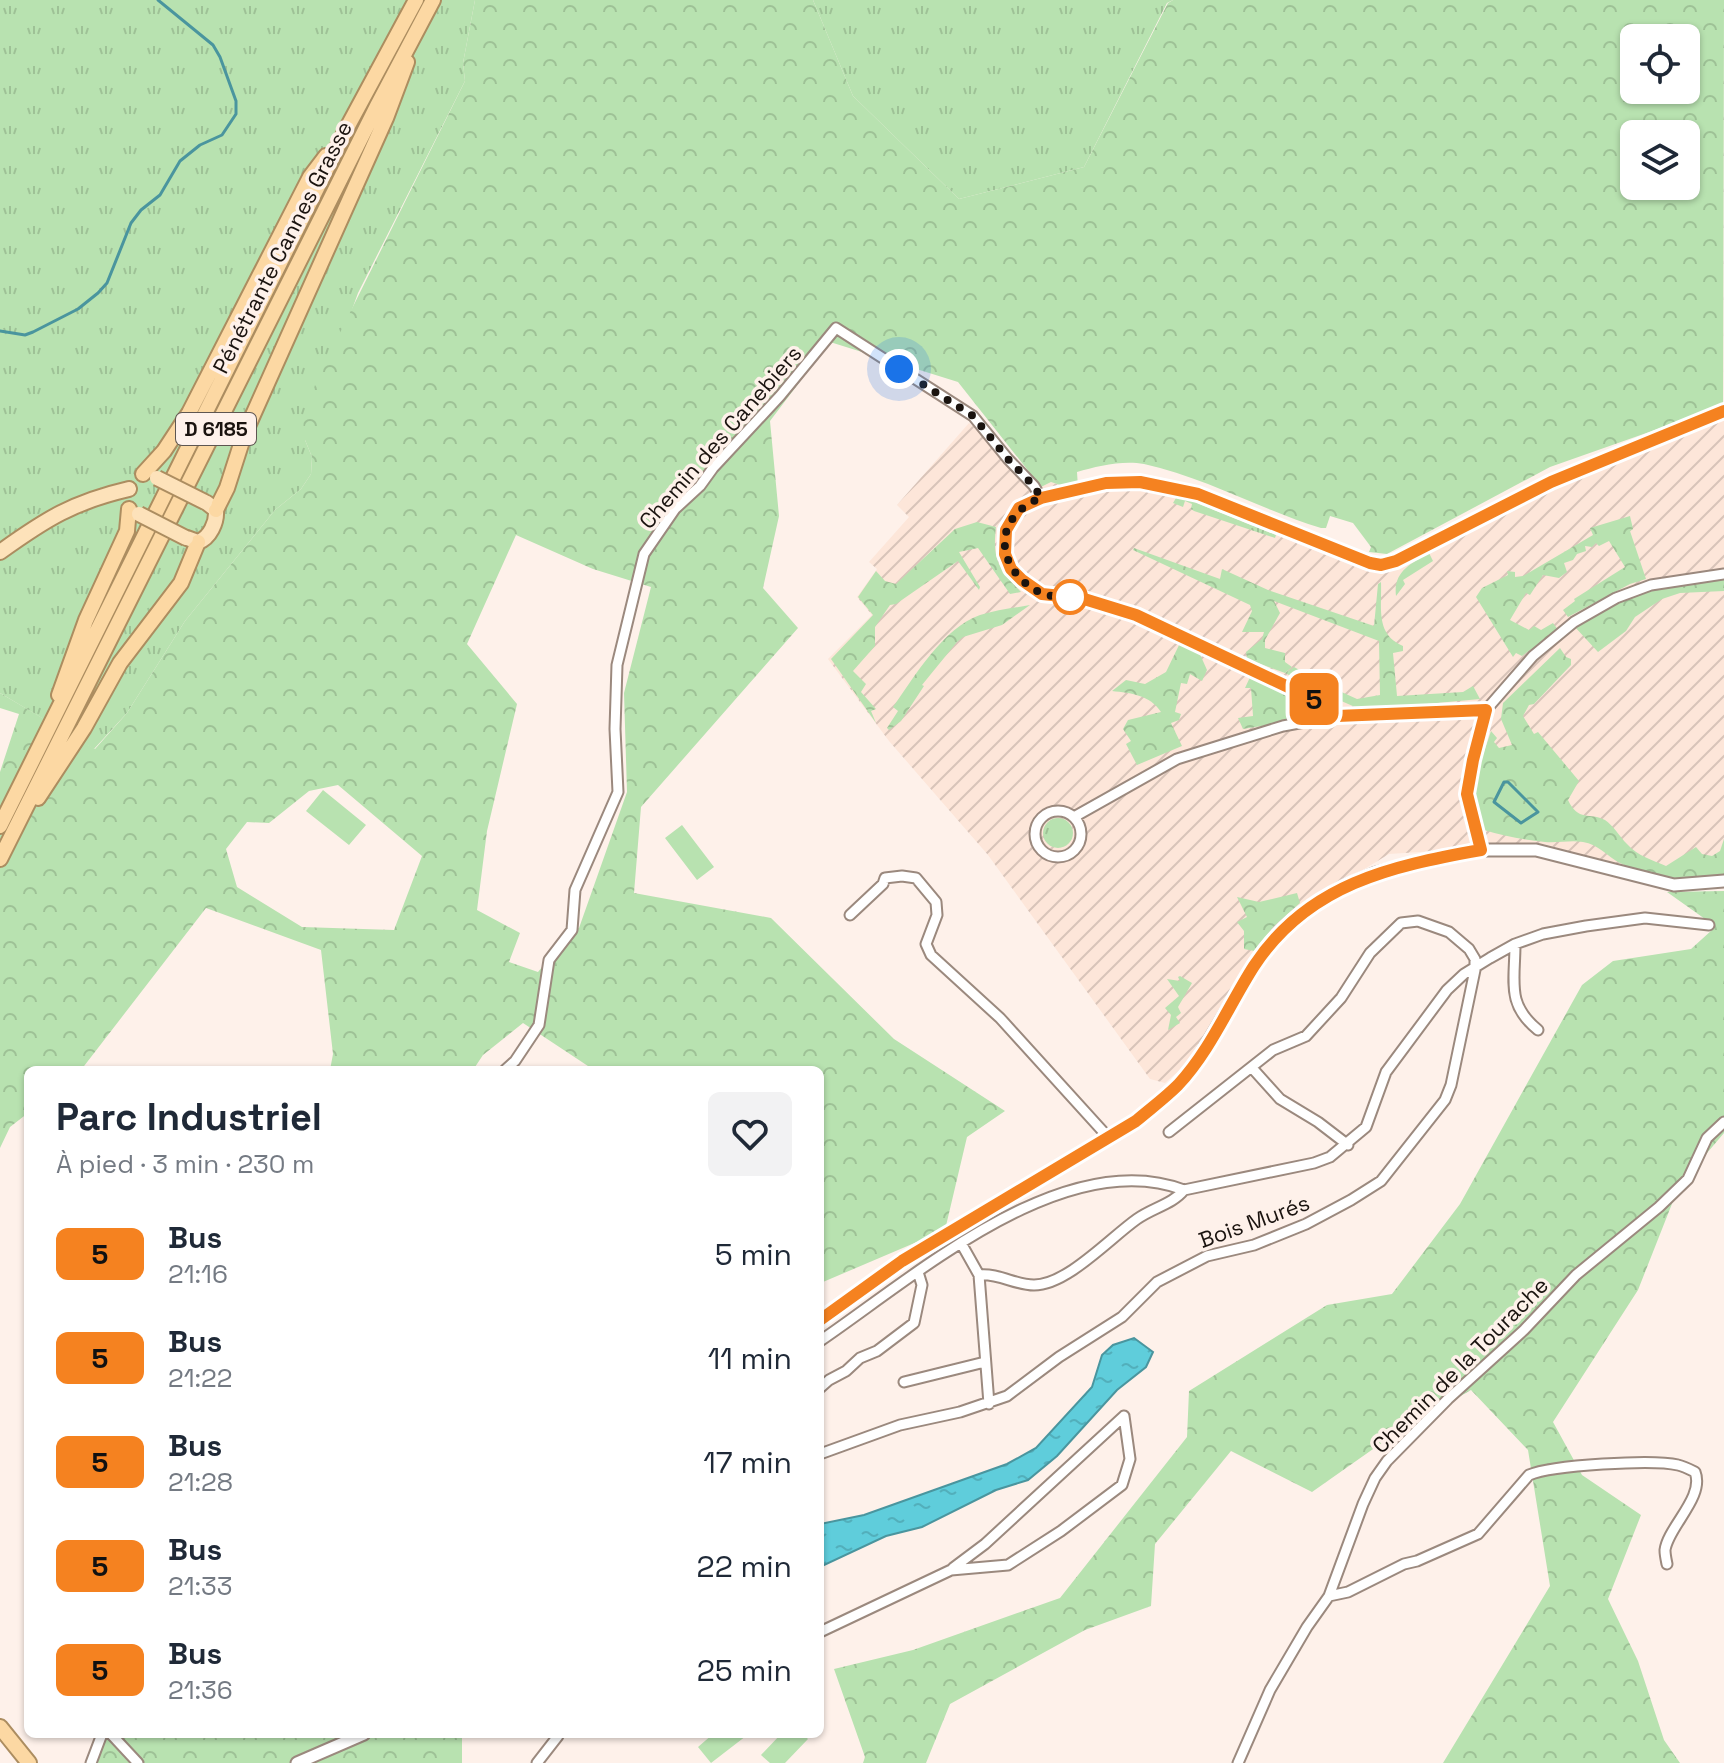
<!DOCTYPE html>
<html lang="fr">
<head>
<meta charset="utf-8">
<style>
  :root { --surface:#fff; --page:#f2f2f3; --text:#1f2937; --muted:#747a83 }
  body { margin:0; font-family:"Space Grotesk",sans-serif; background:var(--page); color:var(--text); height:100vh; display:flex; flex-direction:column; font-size:30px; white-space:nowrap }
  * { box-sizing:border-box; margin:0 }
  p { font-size:26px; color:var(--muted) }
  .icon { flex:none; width:44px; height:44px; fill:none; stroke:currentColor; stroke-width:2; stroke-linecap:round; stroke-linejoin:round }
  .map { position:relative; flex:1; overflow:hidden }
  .side { position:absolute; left:24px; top:1066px; width:800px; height:672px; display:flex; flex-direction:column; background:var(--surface); border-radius:12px; box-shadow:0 2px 6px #0004 }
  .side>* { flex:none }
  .badge { padding:0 16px; border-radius:12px; font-size:28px; line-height:52px }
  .fabs { position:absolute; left:1620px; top:24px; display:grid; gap:16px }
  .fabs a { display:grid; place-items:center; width:80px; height:80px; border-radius:12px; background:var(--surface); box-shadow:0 2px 6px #0004; font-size:40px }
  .you { position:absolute; width:40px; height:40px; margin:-20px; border:6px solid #fff; border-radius:50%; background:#1a73e8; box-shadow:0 0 0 12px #1a73e833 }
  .map>.badge { position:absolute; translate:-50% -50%; box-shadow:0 0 0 4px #fff }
  .round { display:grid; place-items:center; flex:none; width:84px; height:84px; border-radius:12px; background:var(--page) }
  .summary { display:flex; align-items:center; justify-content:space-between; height:136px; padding:0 32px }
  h1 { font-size:38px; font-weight:700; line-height:60px }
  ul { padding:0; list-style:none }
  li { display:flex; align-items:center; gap:24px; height:104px; padding:0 32px }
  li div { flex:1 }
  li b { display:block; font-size:30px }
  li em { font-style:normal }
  li .badge { min-width:88px; font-weight:700; text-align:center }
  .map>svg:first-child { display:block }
  .industrial { fill:url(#industrial-furrows) }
  .grass { fill:url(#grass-tufts) }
  .forest { fill:url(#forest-crowns); fill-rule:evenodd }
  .green { fill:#b8e2b0 }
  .water { fill:url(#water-ripples); stroke:#4a959e; stroke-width:2 }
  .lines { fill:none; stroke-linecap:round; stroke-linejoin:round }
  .stream { stroke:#4a959e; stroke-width:3 }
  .minor-casing { stroke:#9b897e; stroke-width:13 }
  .tertiary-casing { stroke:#9b897e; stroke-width:15 }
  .primary-casing { stroke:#ac8d60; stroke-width:18 }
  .trunk-casing { stroke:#ac8d60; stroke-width:18 }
  .minor { stroke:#fff; stroke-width:9 }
  .tertiary { stroke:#fff; stroke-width:11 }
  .primary { stroke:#fde2ba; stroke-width:14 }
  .trunk { stroke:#fcd8a3; stroke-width:14 }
  .primary-bridge-casing { stroke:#ac8d60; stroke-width:18; stroke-linecap:butt }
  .primary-bridge { stroke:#fde2ba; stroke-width:14 }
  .line-casing { stroke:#fff; stroke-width:18 }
  .line { stroke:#f58220; stroke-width:12 }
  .walk { stroke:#1a130f; stroke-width:8; stroke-dasharray:0 14.4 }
  .stop-dot { fill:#fff; stroke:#f58220; stroke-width:4 }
  .labels { text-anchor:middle; stroke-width:7; stroke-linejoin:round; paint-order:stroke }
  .shield { fill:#fef1ea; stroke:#5e5651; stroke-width:2 }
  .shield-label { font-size:20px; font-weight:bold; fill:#1a130f }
  .street-label { font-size:22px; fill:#1a130f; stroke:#fef1ea }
</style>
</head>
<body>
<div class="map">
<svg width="1724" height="1763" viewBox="0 0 1724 1763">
  <defs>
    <pattern id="industrial-furrows" width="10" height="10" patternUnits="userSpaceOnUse" patternTransform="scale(2)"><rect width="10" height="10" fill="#fde6d9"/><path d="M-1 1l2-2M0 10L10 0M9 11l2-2" fill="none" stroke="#d8c4b9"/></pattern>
    <pattern id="grass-tufts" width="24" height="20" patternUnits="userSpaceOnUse" patternTransform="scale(2)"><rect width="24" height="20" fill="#b8e2b0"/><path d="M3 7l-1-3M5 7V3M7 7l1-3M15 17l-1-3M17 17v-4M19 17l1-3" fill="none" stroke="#9ec196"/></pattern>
    <pattern id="forest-crowns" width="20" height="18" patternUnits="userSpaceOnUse" patternTransform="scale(2)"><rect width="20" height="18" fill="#b8e2b0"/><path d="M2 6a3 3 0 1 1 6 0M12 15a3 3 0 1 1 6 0" fill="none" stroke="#9ec196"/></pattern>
    <pattern id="water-ripples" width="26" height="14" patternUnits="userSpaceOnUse" patternTransform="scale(2)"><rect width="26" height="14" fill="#5fcddb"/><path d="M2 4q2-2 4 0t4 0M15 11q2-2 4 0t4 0" fill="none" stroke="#52afbb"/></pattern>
  </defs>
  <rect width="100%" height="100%" fill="#fef1ea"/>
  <!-- industrial -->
  <path class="industrial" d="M1724 406V876L1703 879 1649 875 1544 844 1389 854 1286 917 1258 951 1190 1061 1165 1083 1150 1079 988 855 889 741 828 659 872 615 857 597 877 569 869 562 909 517 897 505 969 423 1041 487 1051 482 1060 485 1059 494 1072 498 1121 489 1158 490 1182 497 1363 570 1389 568 1413 558Z"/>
  <!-- grass -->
  <path class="grass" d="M0 0H475L463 63 465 81 358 293 305 440 312 457 311 474 301 489 275 510 185 621 127 713 94 749 0 693Z
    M813 0H1173L1167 3 1084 167 959 199 853 96Z
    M1182 497 1276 535 1275 538 1194 511 1191 509 1192 504 1185 501 1183 507 1173 503 1176 498Z
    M1294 667 1335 689 1332 697 1285 673Z
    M1043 833a15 15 0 1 1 30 0a15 15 0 1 1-30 0Z"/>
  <!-- forest -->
  <path class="forest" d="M475 0H813L853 96 959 199 1084 167 1168 3 1173 0H1724L1723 406 1550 467 1387 554 1369 552 1371 547 1353 523 1330 516 1326 528H1321C1262 510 1204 477 1144 464 1123 460 1097 466 1077 472L1078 487 1059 493 1060 485 1051 482 1041 487 958 382 830 342 770 421 779 516 763 588 798 628 641 807 634 893 771 918 894 1039 1005 1111 967 1137 945 1230 823 1282 820 1273V1070H594L523 1023 483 1055 473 1070H330L333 1054 321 950 206 908 81 1070H28V1113L10 1127 0 1148V772L19 714 0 708V693L95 749 127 713 185 621 275 510 301 489 311 474 312 457 305 440 303 421 317 379 465 81 463 63ZM1634 38H1686V90H1634ZM1634 134H1686V186H1634ZM516 535 593 569 651 587 624 693 627 792 579 928 572 930 538 972 509 962 520 933 477 910 487 831 517 704 467 644ZM338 785 422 856 394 930 302 927 237 887 226 849 247 822 269 823 309 791Z
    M1630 516 1633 529 1630 531 1646 579 1630 584 1568 617 1563 610 1575 601 1574 599 1625 567 1609 541 1599 546 1596 543 1592 547 1585 546 1586 551 1577 554 1573 560 1564 563 1567 572 1559 578 1543 575 1530 595 1526 593 1510 620 1529 630 1534 626 1541 630 1553 623 1558 630 1536 651 1531 649 1522 656 1516 653 1513 657 1476 597 1482 588 1508 575 1507 571 1515 572V577L1523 576 1593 535 1590 528Z
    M977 522 996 527C992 560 999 569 1021 592L1010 594 978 548 959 552 980 587 979 590 958 561 896 604 890 605 875 627V646L853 671 866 684 861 692 876 709 871 711 876 723 831 659 873 615 858 597 876 571 885 581 896 584 955 529Z
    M1134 548 1220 579 1222 569 1268 590 1374 626 1378 584 1381 582C1382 608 1375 634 1403 646V651L1393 653 1397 696 1463 692 1473 686 1480 699 1362 710 1332 697 1335 689 1357 699 1380 695 1379 641 1274 601 1280 613 1265 640V648L1285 653V662L1292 667 1285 673 1247 659 1246 652 1262 639 1264 632H1242L1252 611 1250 605 1133 550Z
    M1719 578 1724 579V591L1680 593 1662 599 1635 617 1626 631 1598 652 1574 626 1617 602 1659 588Z
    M1030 605 1002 625 963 637 957 642 922 685 924 686 901 721 889 730 887 728 898 711 893 707C914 677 944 627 980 615 996 610 1014 608 1030 605Z
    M1180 643 1199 652 1207 670 1202 681 1190 674 1187 684 1181 683 1175 712 1181 714 1179 720 1171 723 1182 746 1137 765 1126 744 1131 741 1123 729 1128 720 1161 712C1150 695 1131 693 1112 691L1126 680 1145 684 1166 672Z
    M1560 648 1566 657 1571 659V665L1534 704 1529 705 1523 716 1534 734 1538 732 1579 781 1568 800C1578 822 1590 812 1605 820 1613 825 1620 837 1627 844 1638 856 1652 860 1666 866L1696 847 1702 854 1712 856 1720 851 1724 839V874C1693 884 1649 878 1620 863 1608 857 1598 844 1583 842 1571 840 1558 843 1545 842 1525 840 1504 836 1484 830 1467 789 1478 771 1491 731L1497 738 1494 742 1499 748 1512 745 1501 719 1503 703Z
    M1251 675 1304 699 1306 710 1299 720 1243 729 1238 718 1253 716 1251 688H1245Z
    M1724 891V1133L1679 1186 1638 1290 1553 1422 1582 1475 1641 1515 1608 1599 1638 1661 1664 1740 1680 1763H1443L1550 1586 1528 1450 1471 1390 1393 1435 1312 1492 1231 1451 1155 1544 1151 1606 1085 1630 950 1704 926 1763H863L865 1757 834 1669 913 1650 1060 1598 1187 1437 1189 1391 1327 1305 1392 1294 1460 1204 1582 985 1613 961 1691 949 1712 930 1705 919 1667 892Z
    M1297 893 1300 903 1274 926 1254 951 1244 949V931L1237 922 1247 917 1237 897 1259 902Z
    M105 1734H462V1763H96Z"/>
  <!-- green -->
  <path class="green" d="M1429 553 1433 561 1403 580 1405 584 1396 596C1393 572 1410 564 1429 553Z
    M323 790 366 825 349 845 306 811Z
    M682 825 714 867 697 880 665 838Z
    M1180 976 1192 983 1178 1007 1181 1013 1176 1017 1180 1023 1168 1030 1171 1015 1165 1008 1179 996 1167 979 1180 981 1178 977Z
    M713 1734H744L746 1736 711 1763 698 1747Z
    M781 1734H803L808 1739 785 1763H770L761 1755Z"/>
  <!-- water -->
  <path class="water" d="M1134 1338 1153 1352 1146 1367 1117 1390 1057 1456 1028 1480 996 1490 922 1527 886 1536 820 1567V1524L864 1515 1007 1464 1036 1448 1092 1387 1102 1355 1113 1345Z"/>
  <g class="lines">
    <!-- stream -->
    <path class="stream" d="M0 331 25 335 33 332 78 309 98 293 107 283 131 223 141 210 160 195 180 161 200 145 222 135 236 114V101L220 57 213 45 158 0
      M1504 782H1508L1538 812 1521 823 1494 802Z"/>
    <defs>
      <path id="minor" d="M1337 716 1318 701 1136 615 1081 598 1042 594 1011 569 1005 554 1006 530 1019 508 1041 498 1106 483 1140 482 1198 494 1370 563 1381 565 1396 561 1551 482 1724 411
        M1035 834a23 23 0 1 1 46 0a23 23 0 1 1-46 0Z
        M1074 817 1177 759 1283 726 1337 716 1486 710
        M1481 850 1467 794 1473 760 1486 710 1533 656 1574 622 1616 598 1651 585 1724 574
        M850 915 883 884 885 878 902 876 916 878 936 902 937 915 926 944 931 955 1000 1018 1108 1137
        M1515 944C1515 982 1506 1004 1538 1030
        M1253 1069 1280 1099 1318 1122 1348 1145
        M505 1070 515 1061 539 1025 549 960 572 930 575 890 618 792 615 729 617 665 644 554 675 509 700 486 713 468 780 396 836 328 973 416 1008 459 1034 486 1041 498
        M961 1243 979 1275 989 1404
        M979 1275C999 1273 1015 1285 1034 1285 1067 1285 1110 1238 1137 1219 1152 1208 1173 1204 1184 1190L1314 1163 1330 1157 1366 1127 1386 1072 1447 990 1464 974 1490 958 1515 944 1543 934 1586 926 1645 918 1709 925
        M820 1341C913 1278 1064 1144 1184 1190
        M904 1382 985 1362
        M820 1388 829 1380 846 1371 860 1358 877 1351 914 1323 922 1285 918 1272
        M820 1454 900 1425 960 1412 1007 1396 1059 1357 1122 1317 1157 1282 1207 1256 1254 1245 1306 1224 1351 1200 1381 1181 1445 1100 1451 1085 1475 970V959L1469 949 1449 932 1418 921 1401 923 1370 953 1341 998 1306 1036 1273 1050 1169 1132
        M953 1568 985 1544 1124 1416
        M1329 1596 1348 1592 1404 1564 1417 1561 1478 1534 1529 1475C1552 1465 1653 1459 1678 1465 1683 1466 1689 1469 1695 1472 1705 1497 1668 1527 1665 1550 1665 1555 1666 1559 1667 1564
        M820 1632 951 1570 1008 1565 1061 1531 1122 1485 1130 1459 1124 1416
        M111 1734 138 1763
        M91 1763 102 1734
        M537 1763 558 1736
        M1238 1763 1270 1690 1307 1627 1329 1596 1363 1504 1375 1478 1387 1461 1448 1399 1524 1330 1576 1275 1659 1207 1688 1179 1707 1138 1724 1122"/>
      <path id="tertiary" d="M820 1320 902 1261 1136 1121 1178 1085 1195 1064 1254 965 1282 931 1310 907 1341 888 1376 873 1430 859 1481 850H1536L1674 885 1724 881
        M297 1763 364 1734"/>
      <path id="primary" d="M187 538 198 542C210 538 217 522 216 510L207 503
        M0 552C46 519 73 502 129 489"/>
      <path id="trunk" d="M143 474 164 451 189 413 310 177 326 156
        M216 510 227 488 244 435 386 118 407 62
        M59 695 86 620 127 531 129 509
        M38 798 84 728 120 663 181 583 198 542
        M0 826 348 126 416 0
        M0 859 377 106 433 0
        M0 1727 29 1763"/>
    </defs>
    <!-- minor casing -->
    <use href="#minor" class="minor-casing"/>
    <!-- tertiary casing -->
    <use href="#tertiary" class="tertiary-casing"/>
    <!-- primary casing -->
    <use href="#primary" class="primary-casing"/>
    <!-- trunk casing -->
    <use href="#trunk" class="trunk-casing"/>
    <!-- minor -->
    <use href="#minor" class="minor"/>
    <!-- tertiary -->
    <use href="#tertiary" class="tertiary"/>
    <!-- primary -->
    <use href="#primary" class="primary"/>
    <!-- trunk -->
    <use href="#trunk" class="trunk"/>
    <defs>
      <path id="primary-bridge" d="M157 478 205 502
        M139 514 186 538"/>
    </defs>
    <!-- primary-bridge casing -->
    <use href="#primary-bridge" class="primary-bridge-casing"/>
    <!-- primary-bridge -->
    <use href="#primary-bridge" class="primary-bridge"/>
  </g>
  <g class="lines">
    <defs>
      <path id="line" d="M820 1320 902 1261 1136 1121C1150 1109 1165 1098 1178 1085 1210 1051 1229 1005 1254 966 1308 884 1391 866 1481 850L1467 794 1473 760 1486 710 1337 716 1318 701 1136 615 1081 598 1042 594 1022 580 1011 569 1005 554 1006 530 1019 508 1041 498 1106 483 1140 482 1198 494 1370 563 1381 565 1396 561 1551 482 1724 411"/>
    </defs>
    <!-- line casing -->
    <use href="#line" class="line-casing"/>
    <!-- line -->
    <use href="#line" class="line"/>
    <!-- walk -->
    <path class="walk" d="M899 369 973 416 1008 459 1034 486 1041 498C991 517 995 569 1039 592 1048 597 1061 597 1070 597"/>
  </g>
  <!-- markers -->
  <circle class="stop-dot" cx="1070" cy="597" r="16"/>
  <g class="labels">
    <!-- shield labels -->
    <rect class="shield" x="176" y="413" width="80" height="32" rx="6"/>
    <g class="shield-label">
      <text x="216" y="436">D 6185</text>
    </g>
    <!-- street labels -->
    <g class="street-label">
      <text transform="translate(282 247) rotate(-63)" y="8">Pénétrante Cannes Grasse</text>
      <text transform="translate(720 437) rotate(-49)" y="8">Chemin des Canebiers</text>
      <text transform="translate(1254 1221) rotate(-20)" y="8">Bois Murés</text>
      <text transform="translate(1460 1365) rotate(-45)" y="8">Chemin de la Tourache</text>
    </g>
  </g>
</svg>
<div class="fabs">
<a><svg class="icon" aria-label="locate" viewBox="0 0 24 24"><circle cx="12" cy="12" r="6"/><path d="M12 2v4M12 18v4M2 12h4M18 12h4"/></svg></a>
<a><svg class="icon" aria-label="layers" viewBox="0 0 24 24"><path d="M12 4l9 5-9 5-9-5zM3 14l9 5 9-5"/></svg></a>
</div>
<div class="you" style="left:899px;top:369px"></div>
<b class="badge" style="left:1314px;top:699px;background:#f58220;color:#111">5</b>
<section class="side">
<div class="summary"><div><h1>Parc Industriel</h1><p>À pied · 3 min · 230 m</p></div><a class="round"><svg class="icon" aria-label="heart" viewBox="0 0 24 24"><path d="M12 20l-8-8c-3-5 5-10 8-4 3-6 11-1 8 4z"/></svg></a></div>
<ul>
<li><span class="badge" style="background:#f58220;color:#111">5</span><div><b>Bus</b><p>21:16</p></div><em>5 min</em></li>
<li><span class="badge" style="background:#f58220;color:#111">5</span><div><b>Bus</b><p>21:22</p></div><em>11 min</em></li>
<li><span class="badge" style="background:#f58220;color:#111">5</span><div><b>Bus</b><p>21:28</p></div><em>17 min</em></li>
<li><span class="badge" style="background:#f58220;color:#111">5</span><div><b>Bus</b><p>21:33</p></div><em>22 min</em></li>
<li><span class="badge" style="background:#f58220;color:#111">5</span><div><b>Bus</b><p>21:36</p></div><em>25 min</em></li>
</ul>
</section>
</div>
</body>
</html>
